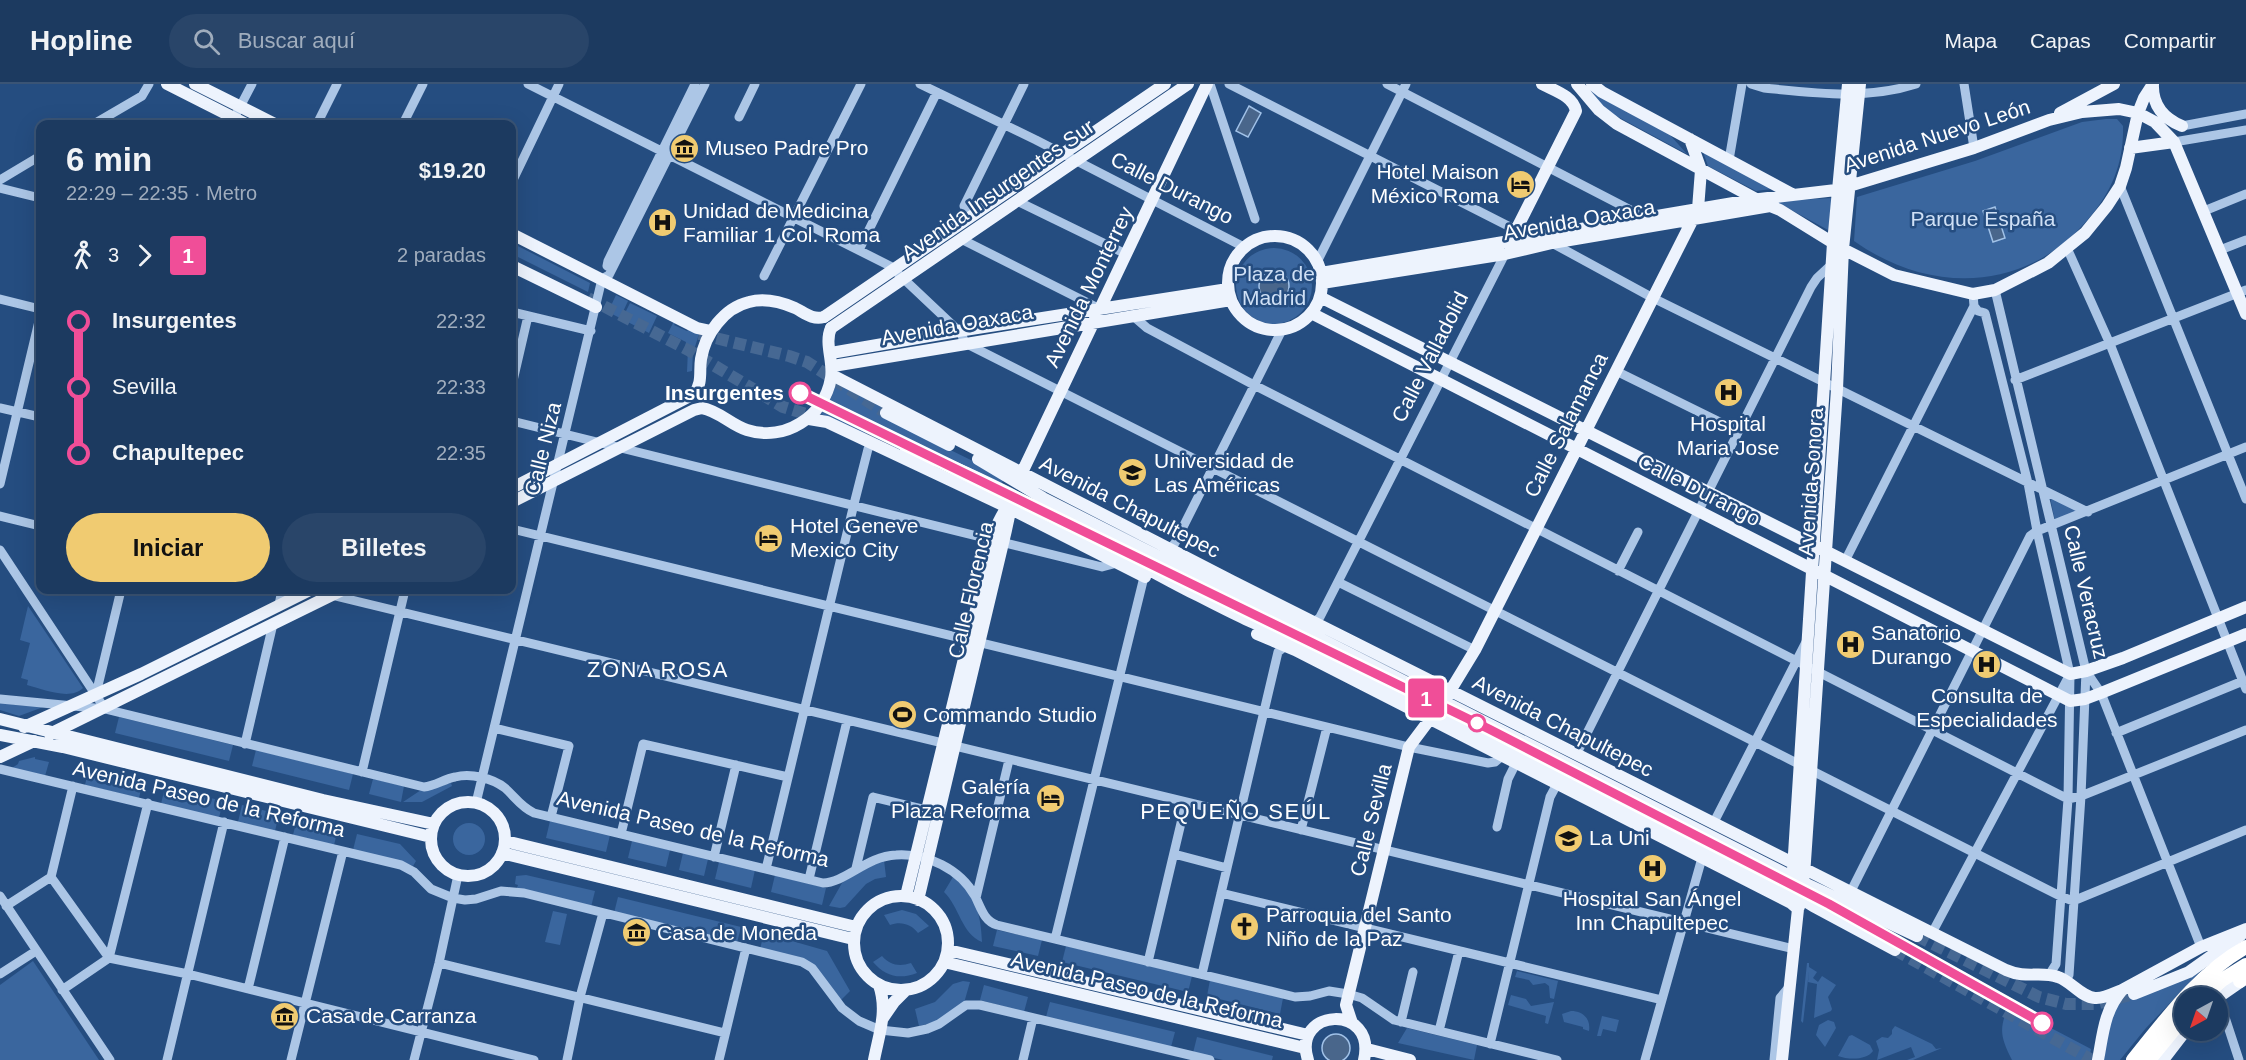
<!DOCTYPE html>
<html lang="es">
<head>
<meta charset="utf-8">
<style>
  :root { --surface:#1c3a60; --page:#294569; --text:#f1f3f6; --muted:#a0adbd; --line:#3a5475; --accent:#f0cb71 }
  body { margin:0; font-family:Helvetica,sans-serif; background:var(--page); color:var(--text); height:100vh; display:flex; flex-direction:column; font-size:22px; white-space:nowrap }
  * { box-sizing:border-box; margin:0 }
  p { font-size:20px; color:var(--muted) }
  .icon { flex:none; width:33px; height:33px; fill:none; stroke:currentColor; stroke-width:2; stroke-linecap:round; stroke-linejoin:round }
  .map { position:relative; flex:1; overflow:hidden }
  .drawer { position:absolute; left:36px; top:36px; width:480px; height:474px; display:flex; flex-direction:column; background:var(--surface); border-radius:12px; box-shadow:0 6px 24px #0002,0 0 0 2px var(--line) }
  .drawer>* { flex:none }
  .badge { padding:0 12px; border-radius:4px; font-size:21px; line-height:39px }
  .needle { width:39px; rotate:220deg }
  .tools { position:absolute; left:2174px; top:903px; display:grid; gap:12px }
  .tools a { display:grid; place-items:center; width:54px; height:54px; border-radius:50%; background:var(--surface); box-shadow:0 6px 24px #0002,0 0 0 2px var(--line); font-size:30px }
  .map>.badge { position:absolute; translate:-50% -50%; box-shadow:0 0 0 3px #fff }
  .legs { display:flex; align-items:center; gap:9px; height:66px; padding:0 30px; font-size:20px }
  .legs p { margin-inline-start:auto }
  .overview { display:flex; align-items:center; justify-content:space-between; height:102px; padding:0 30px }
  h1 { font-size:33px; font-weight:700; line-height:45px }
  .cta { display:flex; gap:12px; margin-top:auto; padding:12px 30px }
  .cta a { flex:1; height:69px; border-radius:36px; background:var(--accent); color:#111; font-size:24px; font-weight:700; line-height:69px; text-align:center }
  .cta a+a { background:var(--page); color:var(--text) }
  ul { padding:0 30px; list-style:none }
  li { display:flex; align-items:center; gap:21px; height:66px; font-size:22px }
  li i { display:grid; place-items:center; width:9px; height:100%; margin:0 8px; background:currentColor }
  li i::after { content:''; width:15px; height:15px; margin:-8px; border:4px solid; border-radius:50%; background:var(--surface) }
  li p { margin-inline-start:auto }
  li:first-child i { background:linear-gradient(#0000 50%,currentColor 0) }
  li:last-child i { background:linear-gradient(currentColor 50%,#0000 0) }
  header { display:flex; align-items:center; gap:36px; box-sizing:border-box; height:84px; padding:0 30px; background:var(--surface); border-bottom:2px solid var(--line) }
  header strong { font-size:28px }
  nav { display:flex; gap:33px; margin-inline-start:auto; font-size:21px }
  .search { width:420px; height:54px; background:var(--page); display:flex; align-items:center; gap:15px; box-sizing:border-box; padding:0 21px; border-radius:33px; color:var(--muted); font-size:22px }
  .map>svg:first-child { display:block }
  .green { fill:#3a669e }
  .water { fill:#49668b; stroke:#a0c1e7; stroke-width:1.5 }
  .lines { fill:none; stroke-linecap:round; stroke-linejoin:round }
  .major-tunnel { stroke:#466893; stroke-width:12; stroke-dasharray:12 6; stroke-linecap:butt }
  .minor { stroke:#acc6e6; stroke-width:9 }
  .major { stroke:#edf3fd; stroke-width:12 }
  .highway { stroke:#fff; stroke-width:14 }
  .major-bridge { stroke:#edf3fd; stroke-width:12 }
  .line-1-casing { stroke:#fff; stroke-width:14 }
  .line-1 { stroke:#f04e98; stroke-width:9 }
  .stop-1-dot { fill:#fff; stroke:#f04e98; stroke-width:3 }
  .labels { text-anchor:middle; stroke-width:5; stroke-linejoin:round; paint-order:stroke }
  .street-label { font-size:21px; fill:#fff; stroke:#254d80 }
  .poi-label { font-size:21px; fill:#fff; stroke:#254d80; text-anchor:start }
  .park-label { font-size:21px; fill:#cfe0f5; stroke:#254d80 }
  .stop-label { font-size:21px; font-weight:bold; fill:#fff; stroke:#254d80; text-anchor:end }
  .neighbourhood-label { font-size:22px; letter-spacing:1.5px; fill:#fff; stroke:#254d80 }
</style>
</head>
<body>
<header>
<strong>Hopline</strong>
<div class="search"><svg class="icon" aria-label="search" viewBox="0 0 24 24"><circle cx="10" cy="10" r="6"/><path d="M15 15l6 6"/></svg>Buscar aquí</div>
<nav><a>Mapa</a><a>Capas</a><a>Compartir</a></nav>
</header>
<div class="map">
<svg width="2246" height="976" viewBox="0 0 2246 976">
  <rect width="100%" height="100%" fill="#254d80"/>
  <!-- green -->
  <path class="green" d="M1586 0 1670 51 1687 70 1609 28 1601 21Z
    M2106 35H2117L2123 42C2124 78 2112 107 2089 134 2027 209 1930 211 1854 157L1857 113 1975 77 2082 38Z
    M1703 68 1772 105 1756 107 1708 82Z
    M1832 114 1828 146 1784 122 1764 118Z
    M512 159 590 199 588 208 512 170Z
    M1236 202a38 38 0 1 1 76 0a38 38 0 1 1-76 0Z
    M616 211 628 217 620 234 608 228Z
    M630 219 657 232 649 249 622 235Z
    M674 237 676 238 674 241 687 247 689 245 700 247 693 269 692 287 687 288 688 265 685 263 686 258 668 249Z
    M836 299 887 326 883 333 979 380 1004 395 995 412 821 330 832 312Z
    M2050 413 2079 427 2055 437Z
    M1169 484 1285 545 1284 547 1173 490Z
    M28 522 83 604C70 617 43 605 27 601L28 596 21 594 30 559 20 556Z
    M0 618 17 621 46 622 19 632 0 626Z
    M119 633 233 661 229 677 115 649Z
    M256 666 353 690 349 706 252 682Z
    M35 673V675L49 678 45 692 12 684 18 680 19 677Z
    M89 684 143 697 139 714 85 701Z
    M373 695 404 702 401 718 369 710Z
    M451 699 452 702 422 718H403L421 706Z
    M165 703 223 717 219 734 161 720Z
    M242 721 279 730 275 747 238 738Z
    M297 735 338 745 334 761 293 751Z
    M550 737 610 751 606 768 546 754Z
    M453 755a16 16 0 1 1 32 0a16 16 0 1 1-32 0Z
    M357 750 400 760 416 777 413 782 401 777 353 766Z
    M632 757 670 766 666 783 628 774Z
    M683 769 708 775 704 792 679 786Z
    M884 776 886 793 875 795 866 800 845 823 840 824 829 822 842 799 855 790Z
    M719 778 755 786 751 804 715 795Z
    M526 791 595 807 591 823 517 804 518 801 515 800 516 792Z
    M775 791 826 804 822 821 771 808Z
    M953 793C976 810 981 831 982 858 961 849 960 824 944 808Z
    M618 813 741 843 737 859 614 829Z
    M902 826 916 830 929 842 918 849C911 840 901 837 890 841L884 831Z
    M553 827 567 830 560 861 545 858Z
    M997 846 1042 856 1038 872 993 862Z
    M764 849 827 867 850 907 839 918 820 890 760 865Z
    M1066 862 1192 892 1188 908 1062 878Z
    M882 872C890 881 899 883 911 879L917 889C899 896 885 892 873 878Z
    M33 877 99 976H0V901Z
    M1807 879H1809V883L1817 888 1813 894 1818 898 1822 892 1836 901 1828 913 1832 925 1831 927 1814 934 1817 900 1808 898 1809 887 1803 939 1801 937Z
    M1517 887 1558 897 1554 915 1550 914 1549 902 1545 899 1533 901 1529 896 1515 893Z
    M2199 889 2146 944 2120 976H2104C2108 950 2109 923 2132 906Z
    M1210 896 1283 914 1280 930 1207 912Z
    M963 897 970 898 964 919 935 938 919 942 915 925 935 918 953 900Z
    M984 901 1028 913 1024 928 980 916Z
    M1511 911 1526 915 1531 922 1554 918 1548 940 1545 939 1546 932 1508 921Z
    M1050 918 1175 948 1171 963 1046 933Z
    M2009 922 2091 965 2089 976H2012C2001 954 1998 945 2009 922Z
    M1571 927C1583 927 1591 935 1589 947L1583 945V943L1564 938 1562 930Z
    M1602 932 1619 936 1616 948 1603 945 1601 952H1597Z
    M1828 936 1834 938 1836 944 1825 963 1816 951 1819 941Z
    M1895 942 1932 960 1936 965 1942 964 1913 976H1907L1915 973 1911 963 1877 976 1879 966 1876 957 1882 953 1888 954 1892 950V946Z
    M1407 944 1477 961 1474 976 1398 959Z
    M1852 951 1870 961 1873 967C1867 976 1849 976 1838 972L1849 952Z
    M1197 953 1273 972 1272 976H1223L1193 969Z"/>
  <!-- water -->
  <path class="water" d="M1249 22 1261 29 1248 53 1236 47Z
    M1995 123 2005 154 1993 158 1983 127Z
    M1259 202a15 15 0 1 1 30 0a15 15 0 1 1-30 0Z
    M1322 964a14 14 0 1 1 28 0a14 14 0 1 1-28 0Z"/>
  <g class="lines">
    <!-- major-tunnel -->
    <path class="major-tunnel" d="M588 214 690 267 783 323 819 334
      M699 250 789 272 807 278 886 329
      M864 351 906 365
      M1917 852 2039 913 2066 920H2096L2134 910
      M1895 866 2092 976"/>
    <!-- minor -->
    <path class="minor" d="M528 0 890 182 961 249 965 259 2060 812 2073 817 2246 746
      M920 0 1036 56 1244 163
      M1210 0 1255 135
      M1229 0 1516 146
      M1387 0 1646 134
      M1751 0 1764 4C1814 9 1867 16 1916 0
      M1964 0 1974 64
      M739 33 755 0
      M94 40 142 12 149 0
      M231 40 252 0
      M317 40 337 0
      M403 40 423 0
      M2182 42 2246 30
      M2174 58 2246 46
      M1729 76 1742 0
      M0 96 40 72
      M512 98 559 0
      M2120 102 2246 415
      M0 104 40 114
      M1017 117 1126 170
      M2204 127 2246 110
      M974 130 966 126 964 122 1024 0
      M961 155 1100 225
      M1552 159 1653 214 2088 428
      M2067 164 2110 260 2246 605
      M859 166 937 8
      M2220 166 2246 156
      M1317 178 1406 0
      M612 185 607 182 608 177 695 0
      M764 192 861 0
      M1995 206 2086 587 2081 712 2069 891 2066 896
      M1973 210 1974 222 1978 227 1985 229 2028 399 2037 447 2070 590 2068 715 2056 880 2049 891
      M0 215 40 225
      M512 228 591 247
      M1132 231 1147 244 1254 301 2068 715 2081 712 2246 646
      M1616 287 1738 347
      M2015 296 2246 206
      M512 301 528 232
      M0 324 40 333
      M512 337 1102 483 1117 479
      M0 400 40 233
      M0 432 40 442
      M512 445 1409 663 1488 679 1495 678 1502 672
      M0 466 105 625
      M1845 477 1974 222
      M1618 487 1638 448
      M1338 498 1475 566
      M331 511 1794 865
      M279 521 282 506
      M1311 541 1320 533 1505 170
      M2086 587 2101 609 2201 863
      M96 610 121 506
      M0 615 105 625 424 703C435 702 444 695 455 693 471 689 492 694 505 704 515 713 521 723 534 729L823 799C845 799 867 772 896 771 927 769 960 785 975 812 981 824 984 837 997 841L1295 913 1310 912 1329 907 1348 910 1362 914 1394 936 1557 976
      M494 644 569 662 551 733
      M2116 649 2243 597
      M245 660 273 540
      M1576 671 1811 203 1817 194 1831 181
      M0 685 401 781 414 788 431 805 453 814 465 816 476 815 501 807 524 809 802 878 812 884 842 924 859 937 880 946 908 949 927 945 939 940 966 921H980L1210 976
      M362 688 405 506
      M476 719 602 195 609 191 705 0
      M1713 740 1806 558
      M1497 743 1508 695 1516 679
      M1301 746 1327 643
      M621 750 643 660 788 693
      M1174 770 1227 784
      M714 773 736 681
      M856 784 873 713 927 726
      M766 785 854 420 868 365 872 359
      M51 793 109 874
      M51 793 73 702
      M809 795 847 637
      M1221 809 1662 916
      M1850 809 2030 452 2037 447 2246 363
      M0 812 110 976
      M976 814 1009 676
      M6 822 51 793
      M1932 849 2070 590
      M1055 855 1144 493 1175 459 1282 246
      M109 874 148 719
      M1148 878 1186 718
      M439 879 725 949
      M0 890 36 867
      M1202 890 1278 568 1289 559
      M248 905 285 753
      M62 906 109 874 188 890 534 976
      M2218 912 2239 976
      M1401 938 1413 888
      M1439 947 1459 867
      M1490 960 1550 713 1557 700
      M167 976 224 738
      M291 976 343 767
      M414 976 439 879 458 791
      M567 976 580 913 603 829
      M719 976 746 864
      M1023 976 1033 934
      M1645 976 1702 774
      M1774 976 1780 914 1790 902"/>
    <!-- major -->
    <path class="major" d="M167 0 246 40
      M195 0 275 40
      M1577 0 1599 26 1617 40 1756 115
      M1592 0 1602 8 1792 110
      M2153 0C2152 21 2163 34 2182 42
      M2060 29 2114 0
      M2130 64 2174 58
      M512 150 697 244 711 247
      M1228 199a47 47 0 1 1 94 0a47 47 0 1 1-94 0Z
      M1509 160 1576 27C1573 12 1555 7 1542 0
      M512 182 596 223
      M1321 189 1751 116 1836 106 1974 64 2049 36 2082 28 2119 25 2138 29 2155 38 2174 58 2246 230
      M1322 199 1505 170 1552 159 1770 122 1780 126 1843 165 1894 191 1973 210 1995 206 2048 179 2085 149 2107 122 2120 102 2126 84 2138 29 2144 14 2153 0
      M1320 213 2070 590 2086 587 2123 574 2246 523
      M1311 229 2070 617 2085 615 2101 609 2246 550
      M824 233 1165 0
      M831 244 1188 0
      M831 269 958 247 1228 205
      M833 282 1231 216
      M832 291 1232 497 2006 886C2026 895 2041 887 2058 893 2071 897 2081 913 2095 914 2104 915 2114 909 2122 906
      M886 329 949 361
      M809 335 827 338 1007 423 1145 493
      M906 365C1007 399 1103 464 1199 512 1230 528 1261 544 1294 554L1782 803 1813 822 1895 866
      M978 375 1043 414 1443 617 1804 799 1917 852
      M1018 397 1207 0
      M512 404 694 310
      M512 418 694 326 702 324
      M1257 550 1295 566 1791 819 1798 825
      M1447 612 1475 566 1698 125 1701 86 1690 55
      M0 635 323 716 434 740
      M24 643 141 590 310 506
      M50 650 342 506
      M0 651 63 663 431 753
      M0 673 34 657
      M431 755a37 37 0 1 1 74 0a37 37 0 1 1-74 0Z
      M505 757 856 843
      M502 769 853 855
      M1793 786 1833 159 1848 0
      M1804 792 1837 305 1843 165 1860 0
      M854 859a47 47 0 1 1 94 0a47 47 0 1 1-94 0Z
      M906 812 996 444C1000 433 1006 426 1010 416
      M918 816 1006 446 1009 432 1007 423
      M948 866 1308 951
      M944 878 1305 964
      M2134 910 2189 888 2241 851
      M2217 914 2246 894
      M883 934 894 918 905 907
      M1352 939 1346 921 1409 663 1433 631
      M1367 965 1410 976
      M874 976C879 950 888 927 879 901
      M1308 976C1291 924 1377 919 1364 976
      M1782 976 1798 825 1801 818
      M2098 976C2103 950 2104 927 2122 906L2201 863 2246 845
      M2163 976 2186 946"/>
    <!-- highway -->
    <path class="highway" d="M2240 897 2246 891
      M2202 914 2222 896 2246 881
      M2133 976C2167 934 2198 890 2246 863
      M2149 976 2184 933"/>
    <!-- major-bridge -->
    <path class="major-bridge" d="M694 310C703 298 699 288 701 275 705 250 724 224 749 218 764 214 781 218 795 224 805 229 812 236 824 233
      M702 324C719 327 731 341 747 346 785 358 824 333 831 294 834 278 824 259 831 244"/>
  </g>
  <g class="lines">
    <defs>
      <path id="line-1" d="M800 309 1489 645 1829 820 2042 939"/>
    </defs>
    <!-- line-1 casing -->
    <use href="#line-1" class="line-1-casing"/>
    <!-- line-1 -->
    <use href="#line-1" class="line-1"/>
  </g>
  <!-- icons -->
  <defs>
    <symbol id="museum-disc" viewBox="-11 -11 22 22"><circle r="9.5" fill="#f0cb71" stroke="#254d80"/><path d="M0-6L6-3V-2H-6V-3ZM-5-1h2V3h-2ZM-1-1h2V3h-2ZM3-1h2V3H3ZM-6 4H6V6H-6Z" fill="#111"/></symbol>
    <symbol id="hotel-disc" viewBox="-11 -11 22 22"><circle r="9.5" fill="#f0cb71" stroke="#254d80"/><path d="M-6-4.5h1.5V1H6V5H4.5V3h-9V5H-6ZM-4 0a1.8 1.8 0 1 1 3.6 0ZM.5 0V-2.5h3Q6-2.5 6 0Z" fill="#111"/></symbol>
    <symbol id="hospital-disc" viewBox="-11 -11 22 22"><circle r="9.5" fill="#f0cb71" stroke="#254d80"/><path d="M-5-5h3v3.5h4V-5h3V5h-3V1.5h-4V5h-3Z" fill="#111"/></symbol>
    <symbol id="university-disc" viewBox="-11 -11 22 22"><circle r="9.5" fill="#f0cb71" stroke="#254d80"/><path d="M0-5L7-2L0 1L-7-2ZM-4 1L0 2.5L4 1V4Q0 6-4 4Z" fill="#111"/></symbol>
    <symbol id="stadium-disc" viewBox="-11 -11 22 22"><circle r="9.5" fill="#f0cb71" stroke="#254d80"/><path d="M0-5a6.5 5 0 1 0 0 10a6.5 5 0 1 0 0-10ZM-3.5-1.8h7v3.6h-7Z" fill="#111"/></symbol>
    <symbol id="church-disc" viewBox="-11 -11 22 22"><circle r="9.5" fill="#f0cb71" stroke="#254d80"/><path d="M-1.2-6h2.4v3.5h3.3v2.4h-3.3V6h-2.4V-.1h-3.3v-2.4h3.3Z" fill="#111"/></symbol>
  </defs>
  <g fill-rule="evenodd">
    <use href="#museum-disc" x="668" y="48" width="33" height="33"/>
    <use href="#hotel-disc" x="1504" y="84" width="33" height="33"/>
    <use href="#hospital-disc" x="646" y="122" width="33" height="33"/>
    <use href="#hospital-disc" x="1712" y="292" width="33" height="33"/>
    <use href="#university-disc" x="1116" y="372" width="33" height="33"/>
    <use href="#hotel-disc" x="752" y="438" width="33" height="33"/>
    <use href="#hospital-disc" x="1834" y="544" width="33" height="33"/>
    <use href="#hospital-disc" x="1970" y="564" width="33" height="33"/>
    <use href="#stadium-disc" x="886" y="614" width="33" height="33"/>
    <use href="#hotel-disc" x="1034" y="698" width="33" height="33"/>
    <use href="#university-disc" x="1552" y="738" width="33" height="33"/>
    <use href="#hospital-disc" x="1636" y="768" width="33" height="33"/>
    <use href="#church-disc" x="1228" y="826" width="33" height="33"/>
    <use href="#museum-disc" x="620" y="832" width="33" height="33"/>
    <use href="#museum-disc" x="268" y="916" width="33" height="33"/>
  </g>
  <!-- markers -->
  <g class="stop-1-dot">
    <circle cx="800" cy="309" r="10"/>
    <circle cx="1477" cy="639" r="8"/>
    <circle cx="2042" cy="939" r="10"/>
  </g>
  <g class="labels">
    <!-- street labels -->
    <g class="street-label">
      <text transform="translate(1937 52) rotate(-18)" y="7">Avenida Nuevo León</text>
      <text transform="translate(1172 104) rotate(27)" y="7">Calle Durango</text>
      <text transform="translate(998 106) rotate(-35)" y="7">Avenida Insurgentes Sur</text>
      <text transform="translate(1579 136) rotate(-10)" y="7">Avenida Oaxaca</text>
      <text transform="translate(1089 203) rotate(-64)" y="7">Avenida Monterrey</text>
      <text transform="translate(957 241) rotate(-10)" y="7">Avenida Oaxaca</text>
      <text transform="translate(1430 273) rotate(-63)" y="7">Calle Valladolid</text>
      <text transform="translate(1566 341) rotate(-63)" y="7">Calle Salamanca</text>
      <text transform="translate(543 365) rotate(-76)" y="7">Calle Niza</text>
      <text transform="translate(1811 398) rotate(-86)" y="7">Avenida Sonora</text>
      <text transform="translate(1699 406) rotate(27)" y="7">Calle Durango</text>
      <text transform="translate(1130 423) rotate(27)" y="7">Avenida Chapultepec</text>
      <text transform="translate(971 506) rotate(-77)" y="7">Calle Florencia</text>
      <text transform="translate(2086 508) rotate(77)" y="7">Calle Veracruz</text>
      <text transform="translate(1563 642) rotate(27)" y="7">Avenida Chapultepec</text>
      <text transform="translate(209 715) rotate(13)" y="7">Avenida Paseo de la Reforma</text>
      <text transform="translate(1371 736) rotate(-76)" y="7">Calle Sevilla</text>
      <text transform="translate(693 745) rotate(13)" y="7">Avenida Paseo de la Reforma</text>
      <text transform="translate(1147 906) rotate(13)" y="7">Avenida Paseo de la Reforma</text>
    </g>
    <!-- poi labels -->
    <g class="poi-label">
      <text x="705" y="71">Museo Padre Pro</text>
      <text x="1499" y="95" text-anchor="end">Hotel Maison<tspan x="1499" dy="24">México Roma</tspan></text>
      <text x="683" y="134">Unidad de Medicina<tspan x="683" dy="24">Familiar 1 Col. Roma</tspan></text>
      <text x="1728" y="347" text-anchor="middle">Hospital<tspan x="1728" dy="24">Maria Jose</tspan></text>
      <text x="1154" y="384">Universidad de<tspan x="1154" dy="24">Las Américas</tspan></text>
      <text x="790" y="449">Hotel Geneve<tspan x="790" dy="24">Mexico City</tspan></text>
      <text x="1871" y="556">Sanatorio<tspan x="1871" dy="24">Durango</tspan></text>
      <text x="1987" y="619" text-anchor="middle">Consulta de<tspan x="1987" dy="24">Especialidades</tspan></text>
      <text x="923" y="638">Commando Studio</text>
      <text x="1030" y="710" text-anchor="end">Galería<tspan x="1030" dy="24">Plaza Reforma</tspan></text>
      <text x="1589" y="761">La Uni</text>
      <text x="1652" y="822" text-anchor="middle">Hospital San Ángel<tspan x="1652" dy="24">Inn Chapultepec</tspan></text>
      <text x="1266" y="838">Parroquia del Santo<tspan x="1266" dy="24">Niño de la Paz</tspan></text>
      <text x="657" y="856">Casa de Moneda</text>
      <text x="306" y="939">Casa de Carranza</text>
    </g>
    <!-- park labels -->
    <g class="park-label">
      <text x="1983" y="142">Parque España</text>
      <text x="1274" y="197">Plaza de<tspan x="1274" dy="24">Madrid</tspan></text>
    </g>
    <!-- stop labels -->
    <g class="stop-label">
      <text x="784" y="316">Insurgentes</text>
    </g>
    <!-- neighbourhood labels -->
    <g class="neighbourhood-label">
      <text x="658" y="593">ZONA ROSA</text>
      <text x="1236" y="735">PEQUEÑO SEÚL</text>
    </g>
  </g>
</svg>
<div class="tools">
<a><svg class="needle" viewBox="-14 -14 28 28"><path d="M0-13l5 13h-10z" fill="#e53935"/><path d="M0 13l5-13h-10z" fill="#a0adbd"/></svg></a>
</div>
<b class="badge" style="left:1426px;top:614px;background:#f04e98;color:#fff">1</b>
<section class="drawer">
<div class="overview"><div><h1>6 min</h1><p>22:29 – 22:35 · Metro</p></div><b>$19.20</b></div>
<div class="legs"><svg class="icon" aria-label="walk" viewBox="0 0 24 24"><circle cx="13" cy="4" r="2"/><path d="M13 8l-2 6 4 7M11 14l-3 7M7 12l3-4h3l4 4"/></svg>3<svg class="icon" aria-label="forward" viewBox="0 0 24 24"><path d="M9 5l7 7-7 7"/></svg><b class="badge" style="background:#f04e98;color:#fff">1</b><p>2 paradas</p></div>
<ul>
<li><i style="color:#f04e98"></i><b>Insurgentes</b><p>22:32</p></li>
<li><i style="color:#f04e98"></i><span>Sevilla</span><p>22:33</p></li>
<li><i style="color:#f04e98"></i><b>Chapultepec</b><p>22:35</p></li>
</ul>
<div class="cta"><a>Iniciar</a><a>Billetes</a></div>
</section>
</div>
</body>
</html>
